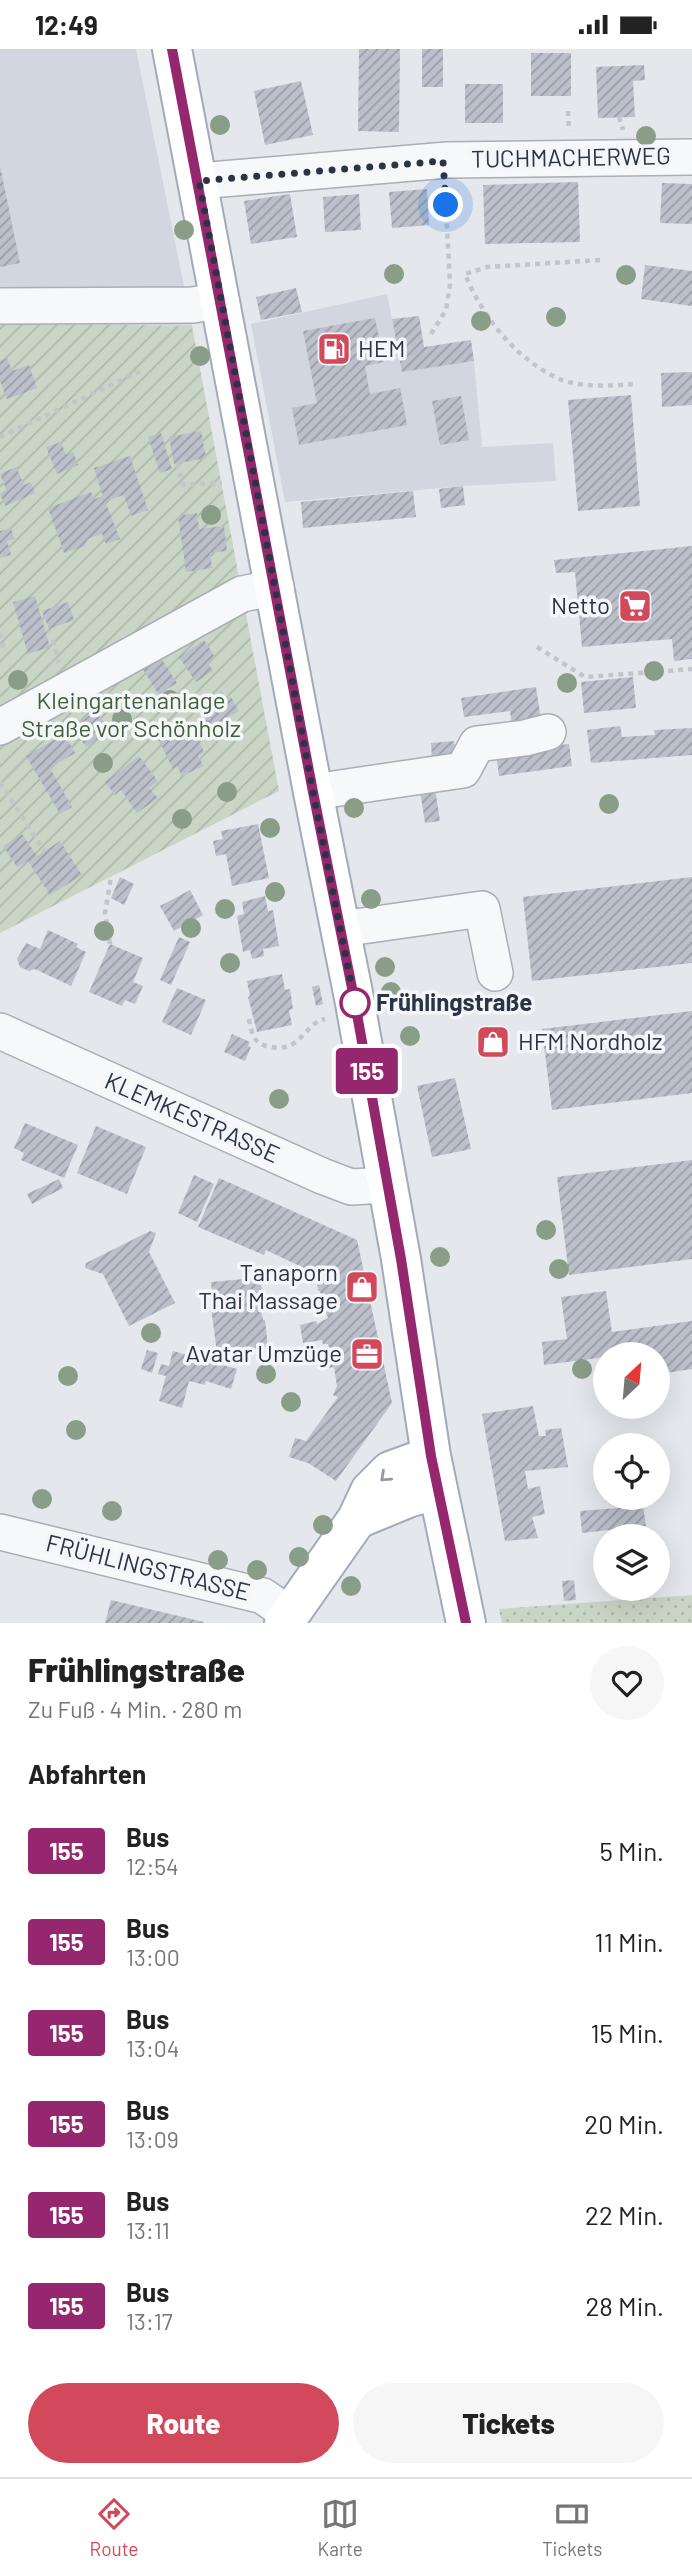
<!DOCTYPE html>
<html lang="de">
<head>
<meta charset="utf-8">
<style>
  :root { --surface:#fff; --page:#f6f6f6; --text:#222; --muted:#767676; --line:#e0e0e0; --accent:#d1495b }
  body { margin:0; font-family:Barlow,sans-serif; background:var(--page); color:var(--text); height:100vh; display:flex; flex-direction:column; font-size:26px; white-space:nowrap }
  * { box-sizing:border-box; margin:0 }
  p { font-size:23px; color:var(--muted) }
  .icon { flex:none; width:38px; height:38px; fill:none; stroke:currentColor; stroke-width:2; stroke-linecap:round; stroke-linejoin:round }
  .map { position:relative; height:1574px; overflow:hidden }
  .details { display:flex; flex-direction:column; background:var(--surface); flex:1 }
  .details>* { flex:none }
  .badge { padding:0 14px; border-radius:5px; font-size:24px; line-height:46px }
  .needle { width:46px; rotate:26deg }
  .buttons { position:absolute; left:593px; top:1293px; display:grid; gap:14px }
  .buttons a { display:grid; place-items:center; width:77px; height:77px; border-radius:50%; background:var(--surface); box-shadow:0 7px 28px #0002; font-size:35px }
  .you { position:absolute; width:35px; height:35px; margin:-18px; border:5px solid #fff; border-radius:50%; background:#1a73e8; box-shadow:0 0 0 10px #1a73e833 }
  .map>.badge { position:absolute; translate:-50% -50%; box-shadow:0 0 0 4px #fff }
  h2 { padding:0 28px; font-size:26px; line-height:63px }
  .round { display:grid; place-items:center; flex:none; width:74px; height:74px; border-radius:37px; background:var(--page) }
  .summary { display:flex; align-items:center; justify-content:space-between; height:119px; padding:0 28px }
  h1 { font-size:33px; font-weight:800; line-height:52px }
  .action { display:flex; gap:14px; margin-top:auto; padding:14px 28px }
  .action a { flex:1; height:80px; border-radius:42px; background:var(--accent); color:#fff; font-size:28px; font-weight:800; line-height:80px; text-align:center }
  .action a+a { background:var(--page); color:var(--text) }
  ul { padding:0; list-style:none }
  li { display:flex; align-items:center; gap:21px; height:91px; padding:0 28px }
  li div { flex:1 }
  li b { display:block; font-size:26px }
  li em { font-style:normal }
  li .badge { min-width:77px; font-weight:700; text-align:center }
  .status { display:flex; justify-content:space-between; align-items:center; height:49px; padding:0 35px; background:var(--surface); direction:ltr }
  .status svg { height:19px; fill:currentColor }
  .tab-bar { display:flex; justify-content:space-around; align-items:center; height:98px; border-top:2px solid var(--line); background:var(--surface); font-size:19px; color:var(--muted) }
  .tab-bar a { display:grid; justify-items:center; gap:4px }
  .tab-bar .on { color:var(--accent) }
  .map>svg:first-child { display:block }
  .built { fill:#d2d6de }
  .grass { fill:url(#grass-dots) }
  .garden { fill:url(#garden-furrows) }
  .building { fill:url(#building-hatch) }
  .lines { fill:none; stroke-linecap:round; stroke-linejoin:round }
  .minor-casing { stroke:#a9aeb7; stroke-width:38 }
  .major-casing { stroke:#a3abb8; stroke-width:42 }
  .path { stroke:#c2c5cb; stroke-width:4.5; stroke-dasharray:5 5; stroke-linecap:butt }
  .minor { stroke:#f7f8fa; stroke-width:35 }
  .major { stroke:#fff; stroke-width:38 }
  .tree { fill:#899d89 }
  .oneway { stroke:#959aa2 }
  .line-casing { stroke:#fff; stroke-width:16 }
  .line { stroke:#95276e; stroke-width:10 }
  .walk { stroke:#2b3445; stroke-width:7; stroke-dasharray:0 12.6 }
  .stop-dot { fill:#fff; stroke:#95276e; stroke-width:3.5 }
  .labels { text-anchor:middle; stroke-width:7; stroke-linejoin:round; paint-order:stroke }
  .street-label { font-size:24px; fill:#2b3445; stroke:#f4f6f9 }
  .poi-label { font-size:24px; fill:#2b3445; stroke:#f4f6f9; text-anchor:end }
  .park-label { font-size:24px; fill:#3f6138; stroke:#f4f6f9 }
  .stop-label { font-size:24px; font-weight:bold; fill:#2b3445; stroke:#f4f6f9; text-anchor:start }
</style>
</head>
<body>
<div class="status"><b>12:49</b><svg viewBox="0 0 49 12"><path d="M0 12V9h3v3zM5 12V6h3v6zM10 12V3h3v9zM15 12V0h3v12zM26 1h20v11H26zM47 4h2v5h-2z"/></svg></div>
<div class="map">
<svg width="692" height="1574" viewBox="0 0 692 1574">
  <defs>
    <pattern id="grass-dots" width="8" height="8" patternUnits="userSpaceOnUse" patternTransform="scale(1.75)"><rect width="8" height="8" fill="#c9d6c5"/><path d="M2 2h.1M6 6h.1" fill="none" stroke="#adb8ab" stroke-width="1.8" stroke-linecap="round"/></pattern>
    <pattern id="garden-furrows" width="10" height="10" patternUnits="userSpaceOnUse" patternTransform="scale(1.75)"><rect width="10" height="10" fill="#c9d6c5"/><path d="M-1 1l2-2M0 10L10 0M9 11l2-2" fill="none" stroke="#adb8ab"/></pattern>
    <pattern id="building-hatch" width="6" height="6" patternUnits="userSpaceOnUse" patternTransform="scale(1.75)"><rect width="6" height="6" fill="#bbc0ca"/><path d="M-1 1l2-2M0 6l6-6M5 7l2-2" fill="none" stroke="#989da6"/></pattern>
  </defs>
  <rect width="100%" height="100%" fill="#e4e7ec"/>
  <!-- built -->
  <path class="built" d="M0 0H136L192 277 0 274Z
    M387 245 402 323 474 312 482 398 553 394 556 432 463 437 285 453 251 275Z"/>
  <!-- grass -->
  <path class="grass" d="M692 1546V1574H502L499 1560Z"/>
  <!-- garden -->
  <path class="garden" d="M0 274 192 277 279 742 0 884Z"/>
  <!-- building -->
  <path class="building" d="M359 0H400L399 83 358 82Z
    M422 0H443V38H422Z
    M531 4H571V47H531Z
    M644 16 645 31 633 32 635 68 598 69 596 18Z
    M301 32 313 86 265 96 254 42Z
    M465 35H503V74H465Z
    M0 117 20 214 0 218Z
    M578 133 580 193 485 195 483 136Z
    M662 134 692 135V175L660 174Z
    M427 140 429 176 392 179 389 143Z
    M290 145 297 188 251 195 244 152Z
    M359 145 361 181 325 183 323 148Z
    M645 216 692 222V257L641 250Z
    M296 239 302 263 261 271 256 248Z
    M419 267 424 298 471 291 474 312 402 323 392 270Z
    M375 269 384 313 365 317 370 345 400 339 407 376 299 396 292 359 317 354 303 282Z
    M7 309 12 322 29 316 37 339 7 350 0 331V312Z
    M692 323V356L662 358 661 324Z
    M631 346 640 457 578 462 568 351Z
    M461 347 469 391 440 396 432 352Z
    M201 382 206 409 174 415 169 388Z
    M161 384 172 420 160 424 148 388Z
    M61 393 66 406 73 403 78 416 57 425 46 398Z
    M130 407 148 461 131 467 124 446 105 452 120 490 106 495 102 485 87 490 85 497 64 504 48 459 91 443 94 450 103 447 94 419Z
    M16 418 24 436 31 433 35 444 5 457 0 445 6 440 0 425Z
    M463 437 465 456 441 459 439 440Z
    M413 442 416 468 303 479 301 453Z
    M197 464 199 480 224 477 227 502 210 504 212 519 186 523 178 467Z
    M11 479 14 490 7 492 11 506 0 509V482Z
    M692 497V610L674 612 672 590 582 598 575 523 556 524 554 511Z
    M35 547 50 598 28 605 13 553Z
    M68 553 74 571 49 580 42 562Z
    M204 591 215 608 207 613 213 622 196 633 179 608Z
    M159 606 177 634 158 645 141 617Z
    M633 628 636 659 584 664 581 633Z
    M536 638 541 671 512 676 510 662 464 668 461 649Z
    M222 642 226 649 231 648 239 662 209 679 197 656Z
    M96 662 110 682 86 698 72 678Z
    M189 672 204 703 198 706 203 717 182 727 177 717 173 720 157 688Z
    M620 677 622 688 655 686 654 681 692 679V706L591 714 587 681Z
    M64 685 75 704 50 719 72 758 60 765 26 707Z
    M454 692 456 709 432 711 431 694Z
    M569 695 572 717 499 727 496 704Z
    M139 707 158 732 149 739 158 749 137 764 121 741 115 746 105 733Z
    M435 740 440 772 425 774 420 742Z
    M258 775 269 829 232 837 226 805 216 807 213 792 223 790 221 782Z
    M22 785 37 807 60 792 82 826 50 846 28 812 17 818 3 797Z
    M120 828 134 835 124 856 111 849Z
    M692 828V914L532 932 523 848Z
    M190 841 203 866 174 882 160 857Z
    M265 847 268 862 273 861 279 897 263 900 264 907 252 910 250 901 243 903 237 867 244 865 242 853Z
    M48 881 78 895 76 898 86 903 71 937 35 920 29 922 20 918 17 910 26 894 40 900Z
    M179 888 190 893 171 936 160 931Z
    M110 895 143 909 133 933 143 937 135 955 125 951 122 957 89 943Z
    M282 925 285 941 290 940 293 960 289 961 292 976 257 983 248 948 250 947 247 932Z
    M319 936 323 955 316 957 312 938Z
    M177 939 206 951 191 986 162 973Z
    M692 962V1044L552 1061 542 980Z
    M232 985 250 993 248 997 251 998 245 1012 224 1003Z
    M455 1029 471 1100 432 1108 417 1037Z
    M25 1074 78 1096 64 1129 21 1111 24 1104 14 1099Z
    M96 1077 146 1098 127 1145 77 1124Z
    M692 1111V1210L569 1226 557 1128Z
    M194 1126 214 1135 197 1173 178 1164Z
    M219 1129 357 1191 392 1354 336 1432 308 1414 289 1408 295 1389 306 1392 338 1348 333 1346 337 1337 334 1318 329 1319 326 1306 330 1304 328 1295H323L322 1291 303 1294 300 1276 316 1272 317 1275 328 1269 322 1255 320 1242H318L316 1219H304L266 1201 264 1206 198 1178Z
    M59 1130 63 1139 32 1155 27 1145Z
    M150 1182 156 1184 149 1203 175 1254 129 1277 103 1225 85 1219 86 1214Z
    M255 1229 261 1232 262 1248H259L263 1271H265L268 1298 217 1304 210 1251 213 1250 211 1233Z
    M606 1242 612 1283 692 1272V1320L659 1325 658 1306 655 1304 606 1306V1308L544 1316 542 1293 567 1290 561 1248Z
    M147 1301 158 1304 152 1324 141 1320Z
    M173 1302 237 1320 231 1340 206 1332 205 1336 189 1332 182 1359 159 1352 166 1327 158 1325 161 1315 169 1317Z
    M533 1357 539 1387H546L545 1381 561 1379 568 1418 525 1422 528 1440 540 1437 545 1465 532 1468 538 1489 505 1492 482 1365Z
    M643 1457 646 1477 582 1484 580 1462Z
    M574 1531 576 1551 564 1552 562 1532Z
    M111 1551 204 1573V1574H105Z"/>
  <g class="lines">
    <defs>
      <path id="minor" d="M199 132 447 111 692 108
        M0 257 193 256 221 251
        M0 678 242 545 276 538
        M313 743 463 721 477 695 525 689 548 683
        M341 880 482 860 495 924
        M0 982 322 1127 351 1138 387 1136
        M0 1483 263 1547 290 1566"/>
      <path id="major" d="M172 0 313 743 355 954 401 1210 431 1407 466 1574
        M357 1470 408 1449 438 1440
        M284 1574 357 1470 370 1442 390 1422 431 1407"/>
    </defs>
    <!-- minor casing -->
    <use href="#minor" class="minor-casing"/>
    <!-- major casing -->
    <use href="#major" class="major-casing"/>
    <!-- path -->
    <path class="path" d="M568 62 569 82
      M619 68 623 81
      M600 211 487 218 465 225C482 267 515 309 557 329 579 339 610 337 633 335
      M431 285 446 261 450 235 445 141
      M0 388 145 320
      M177 414 183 436 222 434
      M0 584 3 599 0 600
      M53 591 59 614
      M537 598 585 628 692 620
      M0 733 44 802
      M110 895 105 864 111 828
      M249 970C252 985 253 995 270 998 302 1004 304 974 325 970"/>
    <!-- minor -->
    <use href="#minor" class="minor"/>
    <!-- major -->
    <use href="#major" class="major"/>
  </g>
  <!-- trees -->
  <g class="tree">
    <circle cx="220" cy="76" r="10"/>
    <circle cx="646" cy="87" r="10"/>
    <circle cx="184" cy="181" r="10"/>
    <circle cx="394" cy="225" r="10"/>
    <circle cx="626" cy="226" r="10"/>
    <circle cx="556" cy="268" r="10"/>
    <circle cx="481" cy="272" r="10"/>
    <circle cx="200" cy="307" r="10"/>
    <circle cx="211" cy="466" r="10"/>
    <circle cx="654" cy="622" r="10"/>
    <circle cx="18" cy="631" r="10"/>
    <circle cx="567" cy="634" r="10"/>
    <circle cx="170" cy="651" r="10"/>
    <circle cx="122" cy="670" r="10"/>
    <circle cx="204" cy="681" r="10"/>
    <circle cx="103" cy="714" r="10"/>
    <circle cx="227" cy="743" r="10"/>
    <circle cx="609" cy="755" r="10"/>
    <circle cx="354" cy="759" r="10"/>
    <circle cx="182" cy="770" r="10"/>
    <circle cx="270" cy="779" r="10"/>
    <circle cx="275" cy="843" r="10"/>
    <circle cx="371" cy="850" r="10"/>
    <circle cx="225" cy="860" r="10"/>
    <circle cx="191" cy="879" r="10"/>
    <circle cx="104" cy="882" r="10"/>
    <circle cx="230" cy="914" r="10"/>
    <circle cx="385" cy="918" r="10"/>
    <circle cx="391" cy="943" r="10"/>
    <circle cx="410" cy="987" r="10"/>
    <circle cx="279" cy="1050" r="10"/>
    <circle cx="546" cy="1181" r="10"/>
    <circle cx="440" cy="1208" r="10"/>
    <circle cx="559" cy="1220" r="10"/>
    <circle cx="151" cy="1284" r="10"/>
    <circle cx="582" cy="1320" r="10"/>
    <circle cx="266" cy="1325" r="10"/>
    <circle cx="68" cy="1327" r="10"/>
    <circle cx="291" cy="1353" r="10"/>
    <circle cx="76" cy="1381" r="10"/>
    <circle cx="42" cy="1450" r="10"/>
    <circle cx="112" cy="1462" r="10"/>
    <circle cx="323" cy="1476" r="10"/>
    <circle cx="299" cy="1508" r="10"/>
    <circle cx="218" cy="1511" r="10"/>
    <circle cx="257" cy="1521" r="10"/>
    <circle cx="351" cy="1537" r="10"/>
  </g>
  <!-- one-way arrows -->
  <defs><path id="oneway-chevron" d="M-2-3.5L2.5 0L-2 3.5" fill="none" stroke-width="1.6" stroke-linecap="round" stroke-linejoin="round" transform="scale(1.75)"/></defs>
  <use class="oneway" href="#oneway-chevron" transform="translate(385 1428) rotate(138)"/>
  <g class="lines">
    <defs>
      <path id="line" d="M172 0 313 743 355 954 401 1210 431 1407 466 1574"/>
    </defs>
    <!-- line casing -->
    <use href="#line" class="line-casing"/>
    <!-- line -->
    <use href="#line" class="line"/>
    <!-- walk -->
    <path class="walk" d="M355 954 313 743 199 132 443 112 446 156"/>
  </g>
  <!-- icons -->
  <defs>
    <symbol id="fuel-square" viewBox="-11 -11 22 22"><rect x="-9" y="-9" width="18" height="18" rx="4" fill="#d1495b" stroke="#f4f6f9"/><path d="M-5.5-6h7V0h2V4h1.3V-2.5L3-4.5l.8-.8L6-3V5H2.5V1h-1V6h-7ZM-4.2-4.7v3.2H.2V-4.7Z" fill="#fff"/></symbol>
    <symbol id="supermarket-square" viewBox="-11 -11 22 22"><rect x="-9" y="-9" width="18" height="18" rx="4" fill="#d1495b" stroke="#f4f6f9"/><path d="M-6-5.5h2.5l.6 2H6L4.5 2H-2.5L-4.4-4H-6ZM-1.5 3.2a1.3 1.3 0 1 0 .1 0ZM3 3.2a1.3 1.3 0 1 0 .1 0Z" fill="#fff"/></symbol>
    <symbol id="shop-square" viewBox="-11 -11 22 22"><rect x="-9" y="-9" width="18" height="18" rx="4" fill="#d1495b" stroke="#f4f6f9"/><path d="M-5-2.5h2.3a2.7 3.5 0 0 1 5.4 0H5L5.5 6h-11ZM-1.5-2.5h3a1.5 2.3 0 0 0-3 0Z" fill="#fff"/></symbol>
    <symbol id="office-square" viewBox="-11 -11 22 22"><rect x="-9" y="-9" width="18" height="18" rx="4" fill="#d1495b" stroke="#f4f6f9"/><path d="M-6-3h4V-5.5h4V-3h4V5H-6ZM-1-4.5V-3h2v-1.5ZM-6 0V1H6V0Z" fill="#fff"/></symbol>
  </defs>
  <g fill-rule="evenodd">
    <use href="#fuel-square" x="315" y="281" width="38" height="38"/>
    <use href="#supermarket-square" x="616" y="538" width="38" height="38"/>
    <use href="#shop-square" x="474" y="974" width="38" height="38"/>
    <use href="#shop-square" x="343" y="1219" width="38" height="38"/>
    <use href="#office-square" x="348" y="1286" width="38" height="38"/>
  </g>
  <!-- markers -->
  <circle class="stop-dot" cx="355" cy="954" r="14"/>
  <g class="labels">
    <!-- street labels -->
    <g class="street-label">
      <text transform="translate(571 109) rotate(-1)" y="8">TUCHMACHERWEG</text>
      <text transform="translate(192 1069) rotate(24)" y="8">KLEMKESTRASSE</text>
      <text transform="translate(148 1519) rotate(14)" y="8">FRÜHLINGSTRASSE</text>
    </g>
    <!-- poi labels -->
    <g class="poi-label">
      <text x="358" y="308" text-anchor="start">HEM</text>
      <text x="610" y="565">Netto</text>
      <text x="518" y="1001" text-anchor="start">HFM Nordholz</text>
      <text x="338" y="1232">Tanaporn<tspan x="338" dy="28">Thai Massage</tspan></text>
      <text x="342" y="1313">Avatar Umzüge</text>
    </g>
    <!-- park labels -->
    <g class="park-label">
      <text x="131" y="660">Kleingartenanlage<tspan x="131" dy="28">Straße vor Schönholz</tspan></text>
    </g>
    <!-- stop labels -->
    <g class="stop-label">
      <text x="376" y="962">Frühlingstraße</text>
    </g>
  </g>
</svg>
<div class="buttons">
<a><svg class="needle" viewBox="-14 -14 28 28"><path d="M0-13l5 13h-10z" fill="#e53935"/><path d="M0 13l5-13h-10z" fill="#767676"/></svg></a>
<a><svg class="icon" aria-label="locate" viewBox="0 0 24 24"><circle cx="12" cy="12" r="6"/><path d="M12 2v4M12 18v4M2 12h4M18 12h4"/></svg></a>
<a><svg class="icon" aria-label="layers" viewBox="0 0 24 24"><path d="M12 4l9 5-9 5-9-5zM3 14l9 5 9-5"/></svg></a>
</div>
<div class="you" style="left:446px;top:156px"></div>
<b class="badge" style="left:367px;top:1022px;background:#95276e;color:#fff">155</b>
</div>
<section class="details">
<div class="summary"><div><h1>Frühlingstraße</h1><p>Zu Fuß · 4 Min. · 280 m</p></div><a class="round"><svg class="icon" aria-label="heart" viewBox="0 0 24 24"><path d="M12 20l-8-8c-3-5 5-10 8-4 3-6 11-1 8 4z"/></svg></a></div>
<h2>Abfahrten</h2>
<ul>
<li><span class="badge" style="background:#95276e;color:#fff">155</span><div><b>Bus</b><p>12:54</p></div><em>5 Min.</em></li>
<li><span class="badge" style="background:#95276e;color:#fff">155</span><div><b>Bus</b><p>13:00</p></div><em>11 Min.</em></li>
<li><span class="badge" style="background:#95276e;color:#fff">155</span><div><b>Bus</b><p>13:04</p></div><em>15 Min.</em></li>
<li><span class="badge" style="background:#95276e;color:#fff">155</span><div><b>Bus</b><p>13:09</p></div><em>20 Min.</em></li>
<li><span class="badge" style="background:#95276e;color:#fff">155</span><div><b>Bus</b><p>13:11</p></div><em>22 Min.</em></li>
<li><span class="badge" style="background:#95276e;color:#fff">155</span><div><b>Bus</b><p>13:17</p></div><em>28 Min.</em></li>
</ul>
<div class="action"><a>Route</a><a>Tickets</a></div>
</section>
<nav class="tab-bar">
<a class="on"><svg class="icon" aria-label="directions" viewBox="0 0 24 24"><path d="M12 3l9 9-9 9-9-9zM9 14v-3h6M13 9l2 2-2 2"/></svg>Route</a>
<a><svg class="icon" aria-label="map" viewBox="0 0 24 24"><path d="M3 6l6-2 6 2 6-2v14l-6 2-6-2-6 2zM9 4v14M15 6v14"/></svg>Karte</a>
<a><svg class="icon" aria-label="tickets" viewBox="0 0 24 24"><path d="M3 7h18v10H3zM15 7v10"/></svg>Tickets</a>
</nav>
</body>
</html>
